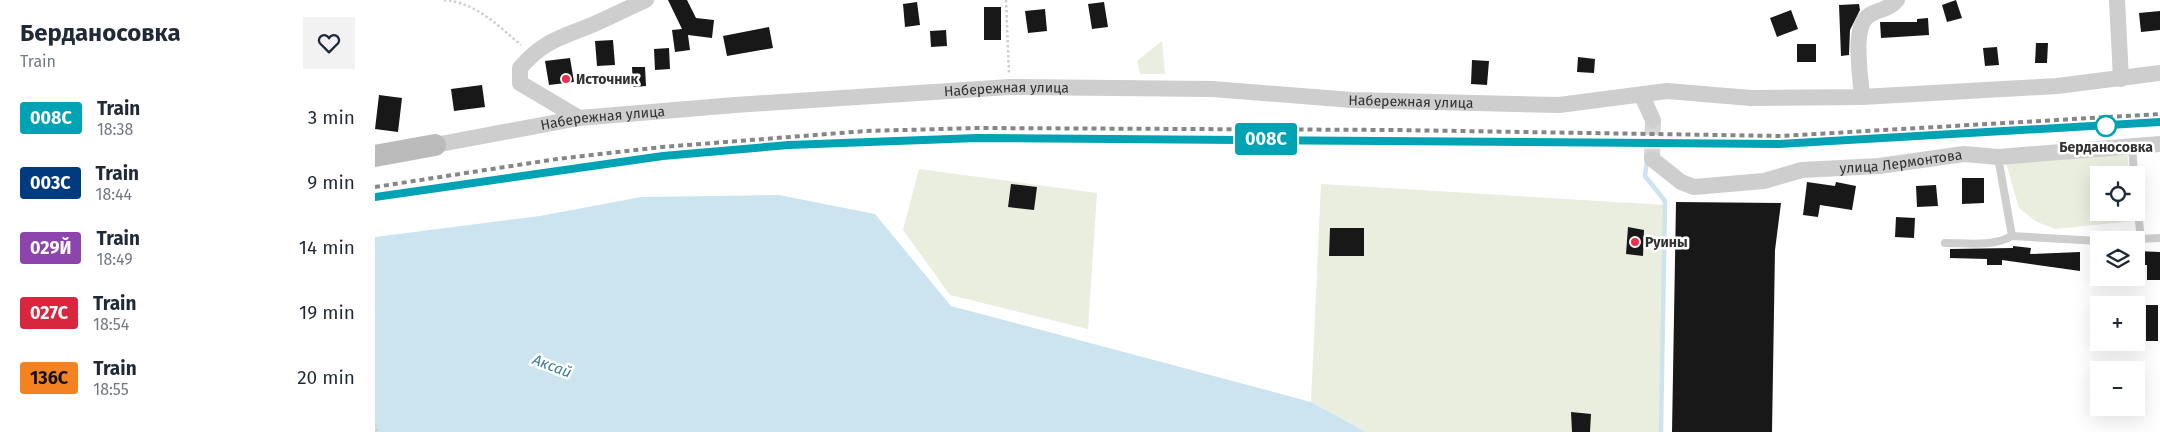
<!DOCTYPE html>
<html lang="en">
<head>
<meta charset="utf-8">
<style>
  :root { --surface:#fff; --page:#f2f2f3; --text:#1f2937; --muted:#747a83 }
  body { margin:0; font-family:"Fira Sans",sans-serif; background:var(--page); color:var(--text); height:100vh; display:flex; flex-direction:column; font-size:19px; white-space:nowrap }
  * { box-sizing:border-box; margin:0 }
  p { font-size:16px; color:var(--muted) }
  .icon { flex:none; width:28px; height:28px; fill:none; stroke:currentColor; stroke-width:2; stroke-linecap:round; stroke-linejoin:round }
  .map { position:relative; flex:1; overflow:hidden }
  .details { display:flex; flex-direction:column; background:var(--surface); width:375px }
  .details>* { flex:none }
  .badge { padding:0 10px; border-radius:4px; font-size:18px; line-height:32px }
  .fabs { position:absolute; left:1715px; top:166px; display:grid; gap:10px }
  .fabs a { display:grid; place-items:center; width:55px; height:55px; border-radius:0px; background:var(--surface); box-shadow:0 5px 20px #0002; font-size:25px }
  .map>.badge { position:absolute; translate:-50% -50%; box-shadow:0 0 0 2px #fff }
  .round { display:grid; place-items:center; flex:none; width:52px; height:52px; border-radius:0px; background:var(--page) }
  .headline { display:flex; align-items:center; justify-content:space-between; height:85px; padding:0 20px }
  h1 { font-size:24px; font-weight:700; line-height:38px }
  ul { padding:0; list-style:none }
  li { display:flex; align-items:center; gap:15px; height:65px; padding:0 20px }
  li div { flex:1 }
  li b { display:block; font-size:19px }
  li em { font-style:normal }
  li .badge { min-width:55px; font-weight:700; text-align:center }
  main { display:flex; flex:1; min-height:0 }
  .map>svg:first-child { display:block }
  .green { fill:#e9eedf }
  .water { fill:#cbe4ef }
  .lines { fill:none; stroke-linecap:round; stroke-linejoin:round }
  .stream { stroke:#cbe4ef; stroke-width:4.5 }
  .building { fill:#181818 }
  .street-tunnel { stroke:#d6d6d6; stroke-width:16; stroke-dasharray:16 8; stroke-linecap:butt }
  .path { stroke:#cecece; stroke-width:2.5; stroke-dasharray:2.5 2.5; stroke-linecap:butt }
  .lane { stroke:#cecece; stroke-width:8 }
  .street { stroke:#cecece; stroke-width:16 }
  .secondary { stroke:#bbb; stroke-width:22 }
  .rail { stroke:#868686; stroke-width:4; stroke-dasharray:5 4; stroke-linecap:butt }
  .line-casing { stroke:#fff; stroke-width:11 }
  .line { stroke:#00a3b4; stroke-width:8 }
  .poi-dot { fill:#ee2d4f; stroke:#fff; stroke-width:2 }
  .stop-dot { fill:#fff; stroke:#00a3b4; stroke-width:2.5 }
  .labels { text-anchor:middle; stroke-width:5; stroke-linejoin:round; paint-order:stroke }
  .poi-label { font-size:14px; font-weight:bold; fill:#313131; stroke:#fff; text-anchor:start }
  .street-label { font-size:14px; fill:#313131; stroke:#fff }
  .stop-label { font-size:14px; font-weight:bold; fill:#313131; stroke:#fff }
  .water-label { font-size:15px; font-style:italic; fill:#3a7e99; stroke:#fff }
</style>
</head>
<body>
<main>
<section class="details">
<div class="headline"><div><h1>Берданосовка</h1><p>Train</p></div><a class="round"><svg class="icon" aria-label="heart" viewBox="0 0 24 24"><path d="M12 20l-8-8c-3-5 5-10 8-4 3-6 11-1 8 4z"/></svg></a></div>
<ul>
<li><span class="badge" style="background:#00a3b4;color:#fff">008С</span><div><b>Train</b><p>18:38</p></div><em>3 min</em></li>
<li><span class="badge" style="background:#003b80;color:#fff">003С</span><div><b>Train</b><p>18:44</p></div><em>9 min</em></li>
<li><span class="badge" style="background:#8e44ad;color:#fff">029Й</span><div><b>Train</b><p>18:49</p></div><em>14 min</em></li>
<li><span class="badge" style="background:#d7263d;color:#fff">027С</span><div><b>Train</b><p>18:54</p></div><em>19 min</em></li>
<li><span class="badge" style="background:#f58220;color:#111">136С</span><div><b>Train</b><p>18:55</p></div><em>20 min</em></li>
</ul>
</section>
<div class="map">
<svg width="1785" height="432" viewBox="0 0 1785 432">
  <rect width="100%" height="100%" fill="#fff"/>
  <!-- green -->
  <path class="green" d="M787 41 790 74H765L762 61Z
    M1752 149 1754 175H1724V212L1757 213V221L1681 229 1662 222 1644 208 1630 160Z
    M544 169 722 193 713 329 575 295 528 230Z
    M946 184 1290 205 1284 432H991L936 402Z"/>
  <!-- water -->
  <path class="water" d="M404 195 500 214 576 306 936 402 991 432H0V237L165 216 266 197Z"/>
  <g class="lines">
    <!-- stream -->
    <path class="stream" d="M1272 161 1270 176 1290 201 1286 432"/>
  </g>
  <!-- building -->
  <path class="building" d="M293 0H312L321 18 339 20 337 38 313 35 315 50 300 52 297 30 307 29Z
    M1581 0 1587 18 1572 22 1567 5Z
    M542 2 545 25 530 27 528 4Z
    M729 2 733 27 717 29 713 4Z
    M1484 4 1485 10 1475 30 1474 55 1466 56 1464 5Z
    M609 7H626V40H609Z
    M670 9 672 31 653 33 650 11Z
    M1416 10 1423 29 1402 37 1395 18Z
    M1785 11V30L1766 32 1764 13Z
    M1553 18 1554 35 1506 38 1505 22H1542V19Z
    M394 27 398 48 352 56 348 36Z
    M571 30 572 46 556 47 555 31Z
    M238 40 240 65 222 66 220 41Z
    M1661 43H1673L1672 63H1660Z
    M1422 44H1441V62H1422Z
    M1622 47 1624 65 1610 66 1608 48Z
    M294 48 295 69 280 70 279 49Z
    M1203 57 1220 59 1219 73 1202 72Z
    M195 58 199 82 174 85 170 61Z
    M1097 60 1114 61 1112 85 1096 84Z
    M257 67H270L271 86 258 87Z
    M107 85 110 107 79 111 76 89Z
    M4 95 27 98 23 132 0 129Z
    M1587 178H1609V203L1587 204Z
    M1432 182 1460 186 1461 182 1481 186 1477 210 1445 205 1443 217 1428 215Z
    M636 184 662 187 659 210 633 207Z
    M1561 185 1563 206 1542 207 1541 186Z
    M1301 202 1406 203 1400 250 1397 432H1297Z
    M1521 217 1540 218 1539 238 1520 237Z
    M1253 227 1269 230 1268 256 1251 254Z
    M955 228H989V256H954Z
    M1638 246 1656 248 1655 254 1705 252V271L1627 260V265H1612V259L1575 258V249L1638 248Z
    M1761 251 1785 252V280H1772V265H1761Z
    M1771 305H1783V341H1771Z
    M1196 412 1216 414 1215 432H1197Z"/>
  <g class="lines">
    <!-- street-tunnel -->
    <path class="street-tunnel" d="M1277 159 1278 120"/>
    <!-- path -->
    <path class="path" d="M69 0C102 3 122 25 146 45
      M631 0 634 73
      M0 424 2 432"/>
    <!-- lane -->
    <path class="lane" d="M1757 145 1759 175
      M1623 157 1637 236 1724 241
      M1761 194 1766 239
      M1743 240 1785 238
      M1570 243C1592 243 1617 247 1637 236"/>
    <!-- street -->
    <g class="street">
      <path d="M1742 0 1746 79"/>
      <path d="M1267 96 1278 120"/>
      <path d="M1487 97C1486 78 1477 30 1492 17 1501 9 1513 11 1522 0"/>
      <path d="M204 118 145 83V68C168 41 187 37 217 25 235 17 253 8 271 0"/>
      <path id="s1" d="M60 145 204 118 360 105 635 87 837 89 977 100 1184 105 1292 91 1376 98 1487 97 1682 86 1785 73"/>
      <path id="s2" d="M1277 159 1306 182 1319 187 1389 181 1427 170 1504 166 1589 154 1623 157 1785 144"/>
    </g>
    <!-- secondary -->
    <path class="secondary" d="M0 156 60 145"/>
    <!-- rail -->
    <path class="rail" d="M0 187 182 159 287 147 491 131 602 128 1021 130 1406 136 1785 114
      M0 197 288 156 395 146 602 138 1404 144 1785 122"/>
  </g>
  <g class="lines">
    <defs>
      <path id="line" d="M0 197 288 156 414 145 602 138 1404 144 1785 122"/>
    </defs>
    <!-- line casing -->
    <use href="#line" class="line-casing"/>
    <!-- line -->
    <use href="#line" class="line"/>
  </g>
  <!-- markers -->
  <g class="poi-dot">
    <circle cx="191" cy="79" r="5"/>
    <circle cx="1260" cy="242" r="5"/>
  </g>
  <circle class="stop-dot" cx="1731" cy="126" r="10"/>
  <g class="labels">
    <!-- poi labels -->
    <g class="poi-label">
      <text x="201" y="84">Источник</text>
      <text x="1270" y="247">Руины</text>
    </g>
    <!-- street labels -->
    <g class="street-label">
      <text dy="5" stroke="none"><textPath href="#s1" startOffset="575">Набережная улица</textPath></text>
      <text dy="5" stroke="none"><textPath href="#s1" startOffset="980">Набережная улица</textPath></text>
      <text dy="5" stroke="none"><textPath href="#s1" startOffset="170">Набережная улица</textPath></text>
      <text dy="5" stroke="none"><textPath href="#s2" startOffset="260">улица Лермонтова</textPath></text>
    </g>
    <!-- stop labels -->
    <g class="stop-label">
      <text x="1731" y="152">Берданосовка</text>
    </g>
    <!-- water labels -->
    <g class="water-label">
      <text transform="translate(177 366) rotate(21)" y="5">Аксай</text>
    </g>
  </g>
</svg>
<div class="fabs">
<a><svg class="icon" aria-label="locate" viewBox="0 0 24 24"><circle cx="12" cy="12" r="6"/><path d="M12 2v4M12 18v4M2 12h4M18 12h4"/></svg></a>
<a><svg class="icon" aria-label="layers" viewBox="0 0 24 24"><path d="M12 4l9 5-9 5-9-5zM3 14l9 5 9-5"/></svg></a>
<a>+</a>
<a>−</a>
</div>
<b class="badge" style="left:891px;top:139px;background:#00a3b4;color:#fff">008С</b>
</div>
</main>
</body>
</html>
